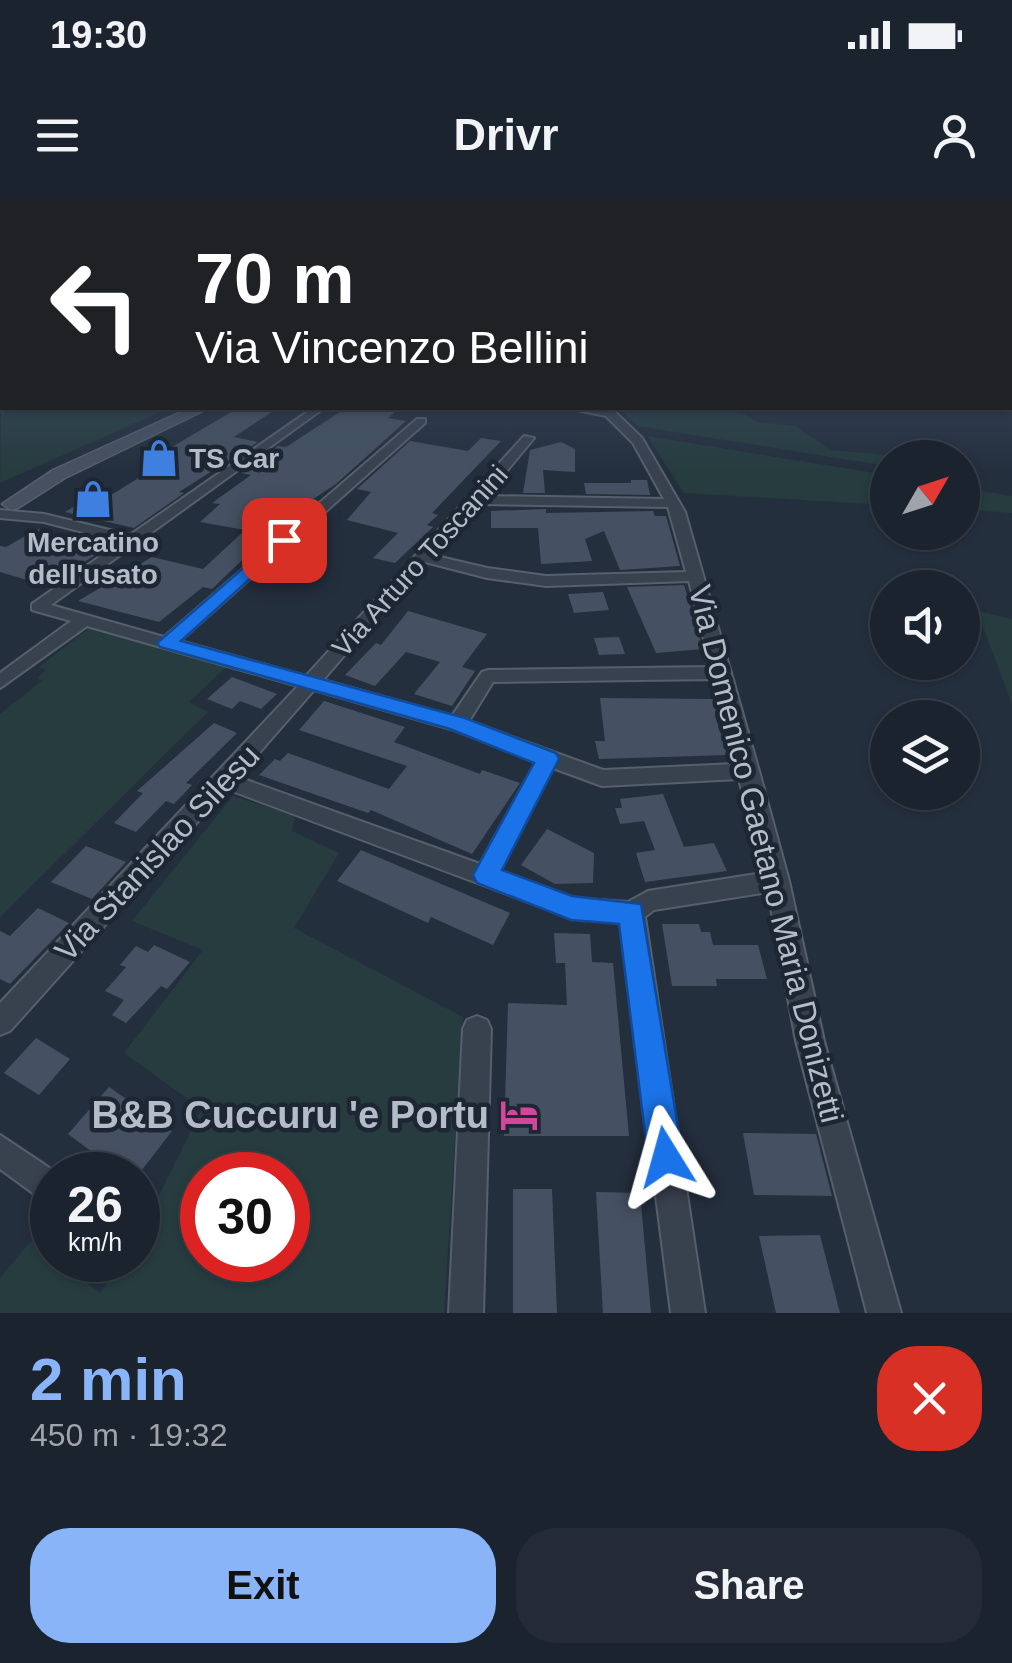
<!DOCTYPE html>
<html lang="en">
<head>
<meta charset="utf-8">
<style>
  :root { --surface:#1b232e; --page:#242b36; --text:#f1f3f6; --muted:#a0a4aa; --line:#39404a; --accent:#8ab4f8 }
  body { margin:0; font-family:Arial,sans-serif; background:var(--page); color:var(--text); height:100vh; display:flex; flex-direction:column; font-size:38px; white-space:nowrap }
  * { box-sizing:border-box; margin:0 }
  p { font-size:32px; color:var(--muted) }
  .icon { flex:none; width:55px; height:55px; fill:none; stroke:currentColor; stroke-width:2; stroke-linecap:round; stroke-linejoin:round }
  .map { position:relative; height:1113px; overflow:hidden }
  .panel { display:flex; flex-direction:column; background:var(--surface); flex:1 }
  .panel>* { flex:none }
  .guide { position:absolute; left:0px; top:0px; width:1012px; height:210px; box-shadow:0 2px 8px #0004,0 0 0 2px var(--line); background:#202124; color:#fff; overflow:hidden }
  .needle { width:65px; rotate:51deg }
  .fabs { position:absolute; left:870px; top:240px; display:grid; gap:20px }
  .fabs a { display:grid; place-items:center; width:110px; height:110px; border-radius:50%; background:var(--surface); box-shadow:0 2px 8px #0004,0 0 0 2px var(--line); font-size:50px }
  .speed { position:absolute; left:30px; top:952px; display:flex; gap:20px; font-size:50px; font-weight:700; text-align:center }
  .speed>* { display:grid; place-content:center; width:130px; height:130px; border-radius:50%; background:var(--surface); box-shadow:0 2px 8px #0004,0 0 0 2px var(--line); line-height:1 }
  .speed small { font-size:25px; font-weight:400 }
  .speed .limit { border:15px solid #d22; background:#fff; color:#111 }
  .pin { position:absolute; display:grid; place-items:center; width:85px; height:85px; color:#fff; margin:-42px; border-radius:20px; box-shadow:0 5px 15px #0006 }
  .me { position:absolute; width:110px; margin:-55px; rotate:352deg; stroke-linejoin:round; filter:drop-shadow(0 0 8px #0008) }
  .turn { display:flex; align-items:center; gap:35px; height:210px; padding:0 30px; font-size:45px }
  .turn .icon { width:130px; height:130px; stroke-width:2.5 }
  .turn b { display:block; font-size:70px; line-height:85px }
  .round { display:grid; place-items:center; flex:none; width:105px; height:105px; border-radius:40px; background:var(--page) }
  .summary { display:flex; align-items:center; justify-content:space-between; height:170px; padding:0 30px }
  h1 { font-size:60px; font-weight:700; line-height:75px; color:var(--accent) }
  .button { display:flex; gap:20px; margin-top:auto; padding:20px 30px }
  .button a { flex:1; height:115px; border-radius:40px; background:var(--accent); color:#111; font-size:40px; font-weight:700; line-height:115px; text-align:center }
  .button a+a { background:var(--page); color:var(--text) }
  .status { display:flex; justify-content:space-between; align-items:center; height:70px; padding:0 50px; background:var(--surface); direction:ltr }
  .status svg { height:28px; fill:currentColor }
  header { display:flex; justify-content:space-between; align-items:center; height:130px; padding:0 30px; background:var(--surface); font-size:45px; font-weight:700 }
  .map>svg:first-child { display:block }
  .green { fill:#263c3f; fill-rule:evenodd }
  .building { fill:#455162 }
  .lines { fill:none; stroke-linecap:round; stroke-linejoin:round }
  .minor-casing { stroke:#565f6c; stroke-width:4 }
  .secondary-casing { stroke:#565f6c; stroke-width:3 }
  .minor { fill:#38414e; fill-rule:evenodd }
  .secondary { fill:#465061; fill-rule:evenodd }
  .route { fill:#1a73e8; stroke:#114b97; stroke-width:2.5 }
  .labels { text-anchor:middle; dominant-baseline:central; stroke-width:9; stroke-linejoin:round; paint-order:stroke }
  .far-poi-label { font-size:28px; font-weight:bold; fill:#b4bcc9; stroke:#1d2633; text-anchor:start }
  .far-street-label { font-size:28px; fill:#b4bcc9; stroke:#1d2633 }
  .street-label { font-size:32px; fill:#b4bcc9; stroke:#1d2633 }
  .near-poi-label { font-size:38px; font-weight:bold; fill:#b4bcc9; stroke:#1d2633; text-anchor:end }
</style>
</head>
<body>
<div class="status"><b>19:30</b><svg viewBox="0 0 49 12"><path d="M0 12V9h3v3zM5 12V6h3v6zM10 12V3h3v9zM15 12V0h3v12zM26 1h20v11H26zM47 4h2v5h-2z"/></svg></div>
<header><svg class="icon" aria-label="menu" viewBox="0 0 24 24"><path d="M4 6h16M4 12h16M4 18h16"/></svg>Drivr<svg class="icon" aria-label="person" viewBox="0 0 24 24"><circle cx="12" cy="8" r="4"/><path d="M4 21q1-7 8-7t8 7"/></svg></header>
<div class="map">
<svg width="1012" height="1113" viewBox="0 0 1012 1113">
  <rect width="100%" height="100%" fill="#242f3e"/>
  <g class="green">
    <path d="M2 146V208H169L0 283Z"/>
    <path d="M619 208H711L745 214 757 222 795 226 831 250 912 257 888 258 887 266 637 226Z"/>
    <path d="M647 236 887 275V305L684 293Z"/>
    <path d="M962 288 1012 296V313L963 309Z"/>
    <path d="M977 411 1012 419V504Z"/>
    <path d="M91 427 226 467 189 502 208 512 0 717V514L42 481 37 478 46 470 39 467Z"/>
    <path d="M233 596 295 616 292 631 339 653 294 728 463 817 444 1113H0V1078L31 1041 100 1093 122 1060H138V1037L202 909 124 853 203 750 132 721ZM288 975V1060H202V975Z"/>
  </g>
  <g class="building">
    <path d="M238 208H278L234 237 258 242 179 292 184 293 134 328 65 312 98 292 111 295 161 264 148 261Z"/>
    <path d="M346 208H400L388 218 406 221 336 284 289 315 212 389 203 387 159 422 78 401 152 357 203 369 245 330 200 322 220 304 212 303 251 275 241 273 278 246 286 247Z"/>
    <path d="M481 238 501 241 432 313 438 315 427 325 433 327 395 363 373 358 398 333 347 320 371 292 357 289 410 241 468 251Z"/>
    <path d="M561 242 575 249V272L543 270 545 293H523L530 250Z"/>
    <path d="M631 280H647L650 295 586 294 584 283H631Z"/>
    <path d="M546 309V313L653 311 655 316H666L680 366 620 370 604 331 585 339 592 361 541 364 538 328H491V311Z"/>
    <path d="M38 329 106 348 47 386 0 372V346L6 347Z"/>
    <path d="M684 385 703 449 656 453 627 387Z"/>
    <path d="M603 392 609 410 574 413 568 394Z"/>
    <path d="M408 411 487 434 462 467 475 471 452 506 414 494 440 462 406 452 375 486 345 475 376 443 381 445Z"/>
    <path d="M619 437 625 454 599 455 594 438Z"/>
    <path d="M232 477 277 494 261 509 240 501 232 509 207 499Z"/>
    <path d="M600 498 715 499 720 516H715L728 555 599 559 595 541H605Z"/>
    <path d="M324 501 405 527 394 542 480 574 482 570 520 583 472 654 371 610 368 613 259 575 275 559 280 561 288 553 389 589 407 566 299 530Z"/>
    <path d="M214 523 237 533 186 583 192 585 174 604 166 601 136 632 114 623 143 593 137 591Z"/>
    <path d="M663 594 684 647 714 643 727 671 645 682 636 653 655 650 644 621 620 624 615 608H622L620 599Z"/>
    <path d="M547 629 594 653 593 683 555 684 521 665Z"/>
    <path d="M86 646 126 662 92 699 51 682Z"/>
    <path d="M361 650 510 713 493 745 431 717 428 723 337 681Z"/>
    <path d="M38 708 69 723 10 784 0 779V731L10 736Z"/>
    <path d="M662 724H699L701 732H710L713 745H758L767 779H716L717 786H672Z"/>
    <path d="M554 733 590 734 592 762 613 763 629 936H504L508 803 567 805 565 763H556Z"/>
    <path d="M154 745 190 762 167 789 161 786 126 823 112 815 124 800 105 791 126 767 120 765 136 746 148 752Z"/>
    <path d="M36 838 70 859 39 895 4 873Z"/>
    <path d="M109 887 172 931 138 975H123L68 934Z"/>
    <path d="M743 933 816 934 832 996 754 995Z"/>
    <path d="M513 989H552L557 1113H513Z"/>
    <path d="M596 992 640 993 651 1113H603Z"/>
    <path d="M820 1035 840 1113H776L759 1036Z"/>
  </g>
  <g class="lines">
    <g class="minor-casing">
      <g id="minor">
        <path d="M1010 115 1012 116V122L1010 121Z"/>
        <path d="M2 140V146L0 147V141Z"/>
        <path d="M313 208H324L51 405 164 437 417 219H425V223L180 441 306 476 524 236 534 238 486 296 664 299 633 243 606 216 567 208H610L614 211 642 238 685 312 759 571 789 681 824 841 901 1113H867L796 841 768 692 654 710 645 717 705 1113H671L621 723 571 718 227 589 10 831 0 835V803L298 486 87 426 0 488V473L71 421 32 410V404L121 342 44 322 0 318V310L44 314 130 335ZM479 304 668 307 686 372 546 376 487 368 432 355ZM425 362 487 378 546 386 689 381 711 467 488 470 482 472 452 516 323 480ZM714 479 736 564 603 570 469 521 493 482ZM314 490 451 529 537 561 480 664 238 577ZM553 568 602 586 739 579 763 673 648 691 628 702 571 698 499 672Z"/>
        <path d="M477 816 487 820 491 829 483 1113H449L463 829 467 820Z"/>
        <path d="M0 935 60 975H52V1003L41 999 0 969Z"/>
      </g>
    </g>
    <g class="secondary-casing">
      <path id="secondary" d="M190 208H209L65 278 18 308 11 310 2 304 53 270Z"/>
    </g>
    <use href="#minor" class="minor"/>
    <use href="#secondary" class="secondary"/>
  </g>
  <linearGradient id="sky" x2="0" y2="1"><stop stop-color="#141a22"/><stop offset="0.43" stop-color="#3f4d63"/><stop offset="1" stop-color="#3f4d63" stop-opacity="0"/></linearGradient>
  <rect width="1012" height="270" fill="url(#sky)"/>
  <path class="route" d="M279 337 293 340 181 441 465 518 556 553 559 559 502 670 572 696 641 704 683 957 678 969 666 974 654 969 648 957 619 724 571 720 477 683 473 675 534 563 450 529 160 447 157 443Z"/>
  <defs>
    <g id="shop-bare" transform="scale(3)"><path d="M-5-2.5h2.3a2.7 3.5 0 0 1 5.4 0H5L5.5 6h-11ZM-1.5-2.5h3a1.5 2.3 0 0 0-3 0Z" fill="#3f7fe0" stroke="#1d2633" stroke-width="2.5" paint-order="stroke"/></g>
    <g id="hotel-bare" transform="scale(3)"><path d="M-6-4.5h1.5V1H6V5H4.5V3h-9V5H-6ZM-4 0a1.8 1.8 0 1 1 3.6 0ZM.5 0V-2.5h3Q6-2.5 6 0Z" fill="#d1479c" stroke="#1d2633" stroke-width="2.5" paint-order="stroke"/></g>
  </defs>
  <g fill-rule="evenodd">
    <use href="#shop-bare" x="159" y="258"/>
    <use href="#shop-bare" x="93" y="299"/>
    <use href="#hotel-bare" x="519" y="915"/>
  </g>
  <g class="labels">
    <g class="far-poi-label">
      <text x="189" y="258">TS Car</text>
      <text x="93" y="342" text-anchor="middle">Mercatino<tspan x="93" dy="32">dell'usato</tspan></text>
    </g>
    <g class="far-street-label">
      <text transform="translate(420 361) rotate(-48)">Via Arturo Toscanini</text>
    </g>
    <g class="street-label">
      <text transform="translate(157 653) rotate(-47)">Via Stanislao Silesu</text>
      <text transform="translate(766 654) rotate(76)">Via Domenico Gaetano Maria Donizetti</text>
    </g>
    <g class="near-poi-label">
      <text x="489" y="915">B&amp;B Cuccuru 'e Portu</text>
    </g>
  </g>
</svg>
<div class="fabs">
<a><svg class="needle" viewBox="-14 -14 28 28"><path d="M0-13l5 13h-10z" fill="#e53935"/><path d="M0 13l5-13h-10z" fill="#a0a4aa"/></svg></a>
<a><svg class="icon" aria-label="sound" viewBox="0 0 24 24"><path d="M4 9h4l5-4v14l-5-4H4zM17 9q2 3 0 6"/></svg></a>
<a><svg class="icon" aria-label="layers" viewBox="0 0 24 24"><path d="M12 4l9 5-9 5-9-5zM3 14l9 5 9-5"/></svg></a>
</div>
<div class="speed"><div>26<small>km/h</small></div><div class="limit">30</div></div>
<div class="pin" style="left:284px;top:340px;background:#d93025"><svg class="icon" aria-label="arrive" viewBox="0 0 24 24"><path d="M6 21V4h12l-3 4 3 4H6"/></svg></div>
<svg class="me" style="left:666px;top:957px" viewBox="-20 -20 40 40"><path d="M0-17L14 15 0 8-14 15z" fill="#1a73e8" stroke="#fff" stroke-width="4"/></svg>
<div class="guide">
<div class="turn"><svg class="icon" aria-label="left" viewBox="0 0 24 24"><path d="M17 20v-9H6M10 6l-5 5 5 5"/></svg><div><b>70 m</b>Via Vincenzo Bellini</div></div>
</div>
</div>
<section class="panel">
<div class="summary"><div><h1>2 min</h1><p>450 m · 19:32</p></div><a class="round" style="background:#d93025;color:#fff"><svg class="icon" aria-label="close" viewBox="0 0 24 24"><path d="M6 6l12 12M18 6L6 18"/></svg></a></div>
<div class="button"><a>Exit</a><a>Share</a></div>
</section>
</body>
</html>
